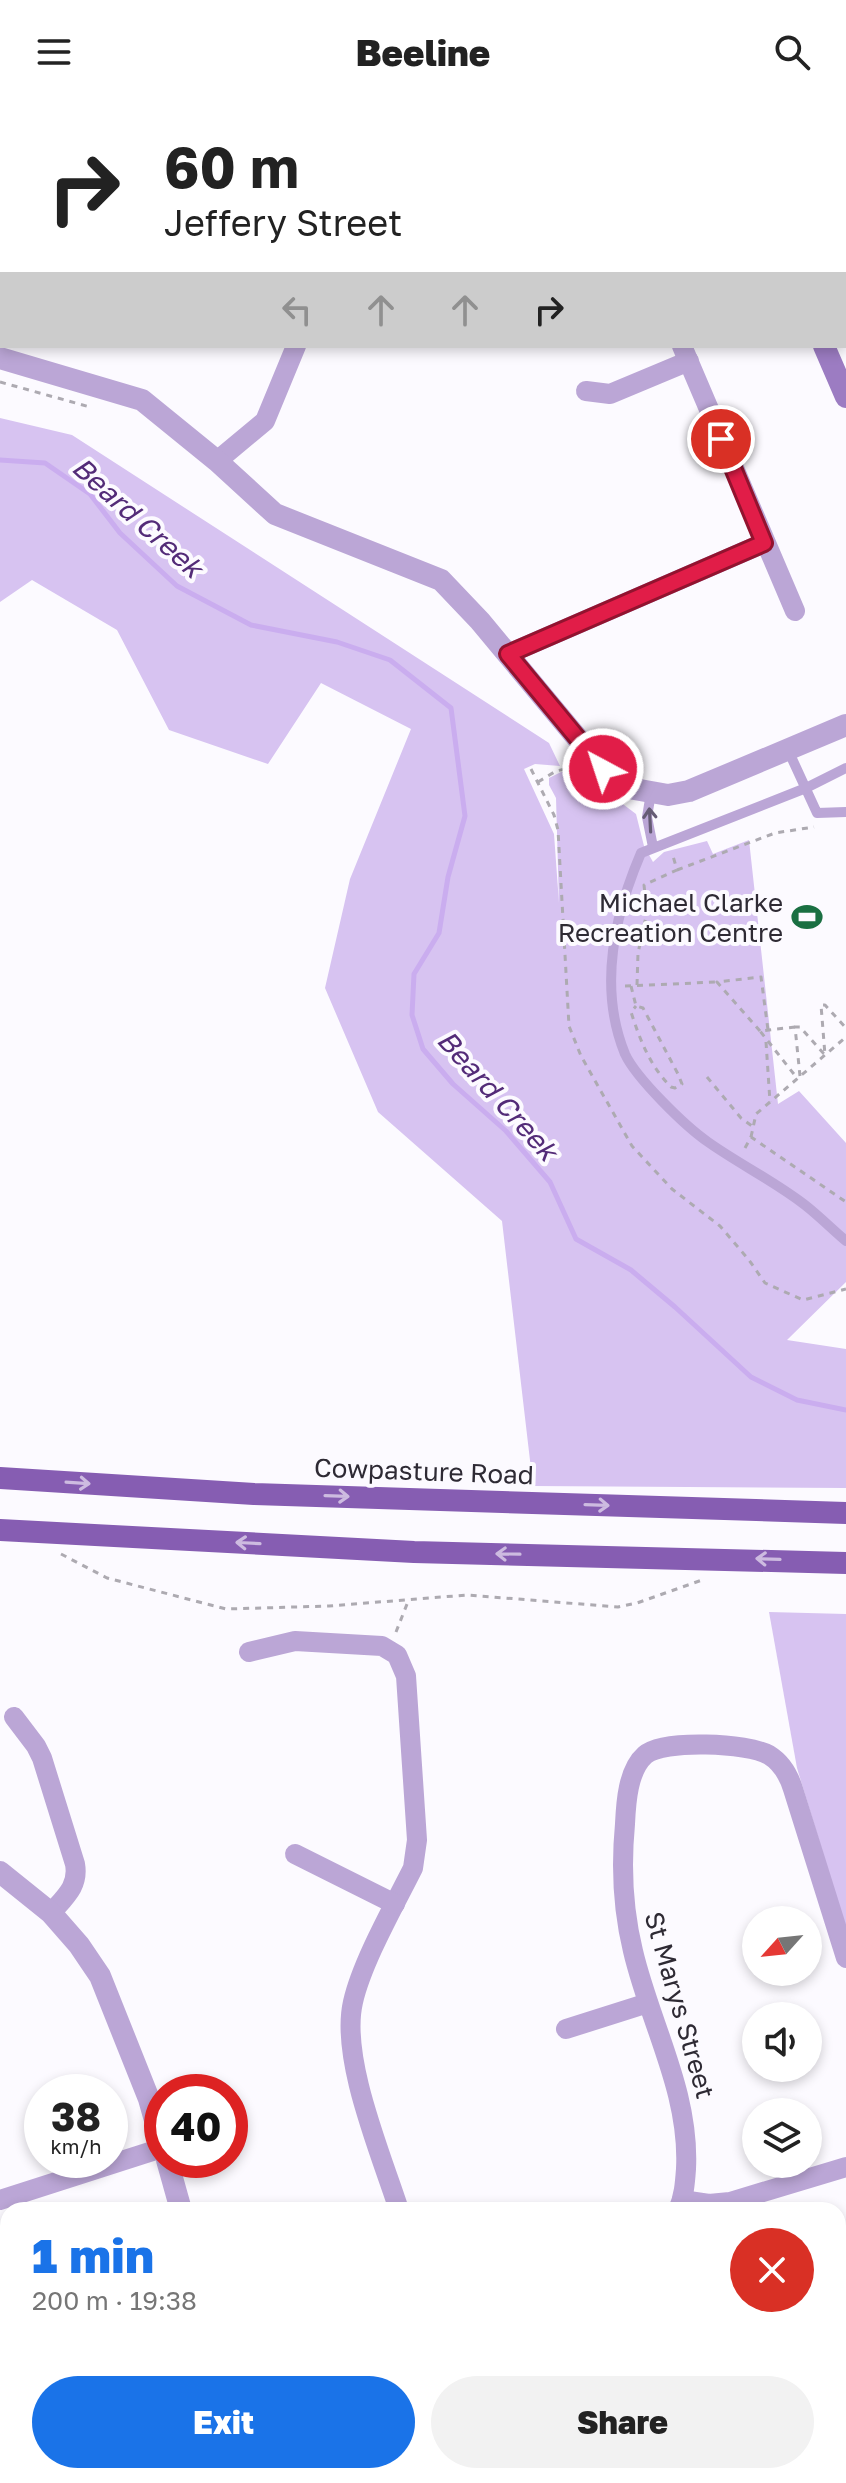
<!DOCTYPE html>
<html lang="en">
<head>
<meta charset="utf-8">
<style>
  :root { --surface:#fff; --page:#f2f2f2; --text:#222; --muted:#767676; --accent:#1a73e8 }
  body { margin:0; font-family:"Golos Text",sans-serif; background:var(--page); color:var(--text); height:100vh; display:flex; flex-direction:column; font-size:30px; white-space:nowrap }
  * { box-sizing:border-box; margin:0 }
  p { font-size:26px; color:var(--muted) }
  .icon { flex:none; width:44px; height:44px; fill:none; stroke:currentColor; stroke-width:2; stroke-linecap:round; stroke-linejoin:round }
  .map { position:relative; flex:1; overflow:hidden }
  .panel { position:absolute; left:0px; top:2098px; width:846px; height:282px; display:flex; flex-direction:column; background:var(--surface); border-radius:24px 24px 0 0; box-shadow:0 4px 12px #0003 }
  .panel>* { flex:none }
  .hud { position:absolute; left:0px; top:0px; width:846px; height:244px; box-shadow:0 4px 12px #0003; background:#fff; color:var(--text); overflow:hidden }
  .needle { width:52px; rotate:243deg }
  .fabs { position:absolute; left:742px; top:1802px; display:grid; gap:16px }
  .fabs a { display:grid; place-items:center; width:80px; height:80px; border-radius:50%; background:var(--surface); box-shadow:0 4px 12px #0003; font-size:40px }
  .speed { position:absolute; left:24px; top:1970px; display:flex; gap:16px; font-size:40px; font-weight:700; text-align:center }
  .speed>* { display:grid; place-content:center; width:104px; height:104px; border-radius:50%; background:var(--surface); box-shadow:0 4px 12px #0003; line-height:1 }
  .speed small { font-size:20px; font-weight:400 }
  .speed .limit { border:12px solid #d22; background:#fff; color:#111 }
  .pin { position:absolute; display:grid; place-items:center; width:68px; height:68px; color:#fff; margin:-34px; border:4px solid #fff; border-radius:50%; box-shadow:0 2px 8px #0007 }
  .me { position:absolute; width:88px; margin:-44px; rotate:320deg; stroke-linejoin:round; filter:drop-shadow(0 0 6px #0008) }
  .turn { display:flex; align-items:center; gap:28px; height:168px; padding:0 32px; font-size:36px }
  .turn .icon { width:104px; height:104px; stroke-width:2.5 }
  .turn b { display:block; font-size:56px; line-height:68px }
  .lanes { display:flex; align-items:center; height:76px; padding:0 32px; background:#0003; justify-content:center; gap:40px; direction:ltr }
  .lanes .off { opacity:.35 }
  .round { display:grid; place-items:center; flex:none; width:84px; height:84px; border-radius:42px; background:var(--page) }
  .overview { display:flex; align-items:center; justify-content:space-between; height:136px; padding:0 32px }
  h1 { font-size:48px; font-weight:800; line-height:60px; color:var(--accent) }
  .cta { display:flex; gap:16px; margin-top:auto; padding:16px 32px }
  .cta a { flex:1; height:92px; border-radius:48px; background:var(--accent); color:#fff; font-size:32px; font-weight:800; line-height:92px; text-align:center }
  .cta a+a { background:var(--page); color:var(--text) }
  header { display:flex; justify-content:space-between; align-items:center; height:104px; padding:0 32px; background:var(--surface); font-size:36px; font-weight:800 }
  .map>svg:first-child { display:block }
  .green { fill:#d7c3f1 }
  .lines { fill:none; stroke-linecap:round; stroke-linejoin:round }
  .stream { stroke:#caadef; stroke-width:5 }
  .path { stroke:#adaab1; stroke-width:3; stroke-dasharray:6 6; stroke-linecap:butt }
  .service { stroke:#bba6d6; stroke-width:10 }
  .minor { stroke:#bba6d6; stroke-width:20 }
  .tertiary { stroke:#bba6d6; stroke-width:22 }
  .secondary { stroke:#9c7cc2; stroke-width:22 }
  .primary { stroke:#865db2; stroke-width:22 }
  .oneway { stroke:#665c75 }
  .oneway2 { stroke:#cdbbe0 }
  .route-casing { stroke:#92132f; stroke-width:20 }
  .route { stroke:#e11d48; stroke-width:14 }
  .labels { text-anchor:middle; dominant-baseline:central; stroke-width:8; stroke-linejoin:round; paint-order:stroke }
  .poi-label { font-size:26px; fill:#2e2a34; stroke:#fcfaff; text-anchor:end }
  .street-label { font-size:26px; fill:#2e2a34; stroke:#fcfaff }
  .water-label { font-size:28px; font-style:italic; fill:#532b78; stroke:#fcfaff }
</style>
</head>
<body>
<header><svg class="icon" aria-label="menu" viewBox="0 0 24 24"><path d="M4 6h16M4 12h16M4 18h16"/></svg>Beeline<svg class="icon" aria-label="search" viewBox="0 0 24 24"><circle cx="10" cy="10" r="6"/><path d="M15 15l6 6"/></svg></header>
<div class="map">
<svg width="846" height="2379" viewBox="0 0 846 2379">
  <rect width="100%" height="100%" fill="#fcfaff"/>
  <g class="green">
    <path d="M0 314 72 331 549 639 560 662 535 660 524 665 554 730 559 799 556 694 549 681V674L561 668 579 667 636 710 644 742 653 758 664 748 707 737 713 750 749 736 778 1000 799 987 846 1039V1178L787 1236 846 1245V1384L533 1382 502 1117 378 1008 325 884 350 775 411 625 321 579 268 660 169 626 117 526 32 476 0 498Z"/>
    <path d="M769 1508 846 1510V1825L797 1664Z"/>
  </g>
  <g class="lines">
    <path class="stream" d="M0 356 45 359 90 390 120 429 177 482 251 521 337 538 390 556 451 604 465 712 448 773 439 829 414 870 412 911 423 945 453 980 506 1027 550 1078 576 1135 631 1166 675 1203 751 1273 797 1296 846 1306"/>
    <g class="path">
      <path d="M747 0 748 2"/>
      <path d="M844 231 846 235"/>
      <path d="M0 278 90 303"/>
      <path d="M531 665 554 711 558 726 569 922 581 952 632 1042 672 1085 720 1122 749 1156 765 1179 803 1196 846 1185"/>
      <path d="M538 678 556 667 575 663"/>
      <path d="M677 766 775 729 814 723"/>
      <path d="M637 881 638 849 647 808 644 781 677 766 673 752"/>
      <path d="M625 882 717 878"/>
      <path d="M631 882 636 902 643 904 678 970 682 980 675 984 671 983C650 962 640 936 631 908L636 902"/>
      <path d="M795 923 760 927 797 974"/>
      <path d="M760 927 717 878 761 873 768 926"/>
      <path d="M766 938 770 998"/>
      <path d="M800 972 795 923H800L825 951 821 901H825L846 924"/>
      <path d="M707 973 741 1014 752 1022"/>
      <path d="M751 1033 756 1010 846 933"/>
      <path d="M745 1044 751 1033 846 1098"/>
      <path d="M61 1450 107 1474 226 1505 329 1502 467 1491 618 1503 637 1499 702 1476"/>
      <path d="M396 1528 409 1495"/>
    </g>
    <g class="service">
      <path d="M788 646 817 709 846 708"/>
      <path d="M846 664 806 684 641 749C614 812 598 884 625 950 636 974 685 1022 708 1038 739 1060 774 1077 805 1101 819 1112 832 1125 846 1137"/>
      <path d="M651 689 647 713 653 743"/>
    </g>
    <g class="minor">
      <path d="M777 0 778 2"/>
      <path d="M374 2 375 0"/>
      <path d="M0 48 2 49"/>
      <path d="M844 160 846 164"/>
      <path d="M682 242 795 507"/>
      <path d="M586 287 610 290 689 257"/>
      <path d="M217 357 265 317 296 242"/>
      <path d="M508 550 764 439"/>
      <path d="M249 1548 295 1537 382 1542 397 1551 406 1572 417 1736 413 1764C394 1802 362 1858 353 1898 340 1954 381 2050 399 2106"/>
      <path d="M14 1613 36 1642 42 1654 75 1760C79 1782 65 1793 51 1809"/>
      <path d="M295 1750 395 1800"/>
      <path d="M566 1925 648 1899"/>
      <path d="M0 2096 162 2044"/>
      <path d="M682 2096 709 2100 730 2098 846 2063"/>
      <path d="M678 2106C684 2093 685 2079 686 2065 690 1988 650 1920 633 1847 623 1806 621 1762 625 1720 626 1698 628 1666 645 1651 663 1635 748 1639 769 1651 782 1659 789 1672 793 1685L846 1854"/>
      <path d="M838 2281 846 2278"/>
      <path d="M0 2322 8 2319"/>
      <path d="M483 2372 485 2379"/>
      <path d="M678 2372 680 2379"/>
    </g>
    <g class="tertiary">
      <path d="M0 254 142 296 217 357 275 410 441 476 480 517 603 665 623 683 668 691 689 687 846 621"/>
      <path d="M0 1768 51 1809 79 1841 100 1872 149 1995 162 2041"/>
      <path d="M167 2056 181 2106"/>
      <path d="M267 2372 269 2379"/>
    </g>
    <g class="secondary">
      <path d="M722 0 723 2"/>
      <path d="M824 242 846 293"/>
    </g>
    <g class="primary">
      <path d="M0 1374 254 1390 846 1409"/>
      <path d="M0 1426 414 1448 846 1459"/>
    </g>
  </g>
  <defs><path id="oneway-shaft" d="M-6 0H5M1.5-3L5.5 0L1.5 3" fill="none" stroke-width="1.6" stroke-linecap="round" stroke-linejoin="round" transform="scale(2)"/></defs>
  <use class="oneway" href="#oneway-shaft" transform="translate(650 716) rotate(-93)"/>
  <g class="oneway2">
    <use href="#oneway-shaft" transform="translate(78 1379) rotate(4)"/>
    <use href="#oneway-shaft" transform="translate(337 1392) rotate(2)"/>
    <use href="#oneway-shaft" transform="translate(597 1401) rotate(2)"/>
    <use href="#oneway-shaft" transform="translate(248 1439) rotate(-177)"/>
    <use href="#oneway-shaft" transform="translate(508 1450) rotate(-179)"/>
    <use href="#oneway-shaft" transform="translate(768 1455) rotate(-178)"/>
  </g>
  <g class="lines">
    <g class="route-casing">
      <path id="route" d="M603 665 508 550 764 439 721 335"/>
    </g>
    <use href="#route" class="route"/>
  </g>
  <defs>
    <g id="stadium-bare" transform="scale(2.4)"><path d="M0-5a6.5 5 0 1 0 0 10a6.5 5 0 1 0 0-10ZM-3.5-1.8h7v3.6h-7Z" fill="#1a6f42" stroke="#fcfaff" stroke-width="2.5" paint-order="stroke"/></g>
  </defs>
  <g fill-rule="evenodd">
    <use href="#stadium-bare" x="807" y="813"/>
  </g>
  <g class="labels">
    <g class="poi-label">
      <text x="783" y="798">Michael Clarke<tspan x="783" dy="30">Recreation Centre</tspan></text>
    </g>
    <g class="street-label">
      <text transform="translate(424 1367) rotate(2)">Cowpasture Road</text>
      <text transform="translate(680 1901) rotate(74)">St Marys Street</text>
    </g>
    <g class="water-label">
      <text transform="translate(138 413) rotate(42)">Beard Creek</text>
      <text transform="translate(498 991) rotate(48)">Beard Creek</text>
    </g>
  </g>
</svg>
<div class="fabs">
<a><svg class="needle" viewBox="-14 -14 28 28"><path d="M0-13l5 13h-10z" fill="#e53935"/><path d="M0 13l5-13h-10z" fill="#767676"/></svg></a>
<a><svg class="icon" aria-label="sound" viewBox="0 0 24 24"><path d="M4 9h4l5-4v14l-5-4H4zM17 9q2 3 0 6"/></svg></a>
<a><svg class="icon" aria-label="layers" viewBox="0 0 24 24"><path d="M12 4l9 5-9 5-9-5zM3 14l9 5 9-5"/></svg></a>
</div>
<div class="speed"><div>38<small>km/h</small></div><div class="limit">40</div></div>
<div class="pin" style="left:721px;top:335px;background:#d93025"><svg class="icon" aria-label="arrive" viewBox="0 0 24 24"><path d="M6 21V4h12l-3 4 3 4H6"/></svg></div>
<svg class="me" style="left:603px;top:665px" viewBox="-20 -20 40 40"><circle r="17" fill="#e11d48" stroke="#fff" stroke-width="3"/><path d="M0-11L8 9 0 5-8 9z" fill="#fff"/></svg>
<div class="hud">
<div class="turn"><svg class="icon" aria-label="right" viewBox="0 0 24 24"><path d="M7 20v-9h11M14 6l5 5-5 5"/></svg><div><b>60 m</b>Jeffery Street</div></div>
<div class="lanes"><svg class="icon off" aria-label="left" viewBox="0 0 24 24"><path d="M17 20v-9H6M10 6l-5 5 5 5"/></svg><svg class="icon off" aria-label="ahead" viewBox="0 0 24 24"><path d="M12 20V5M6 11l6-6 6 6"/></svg><svg class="icon off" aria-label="ahead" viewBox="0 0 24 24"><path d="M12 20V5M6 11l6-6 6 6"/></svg><svg class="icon" aria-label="right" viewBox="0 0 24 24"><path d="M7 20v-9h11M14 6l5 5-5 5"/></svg></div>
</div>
<section class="panel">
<div class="overview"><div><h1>1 min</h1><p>200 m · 19:38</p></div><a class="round" style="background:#d93025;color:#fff"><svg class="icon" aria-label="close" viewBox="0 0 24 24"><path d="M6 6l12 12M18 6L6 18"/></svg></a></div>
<div class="cta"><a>Exit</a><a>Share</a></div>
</section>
</div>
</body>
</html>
